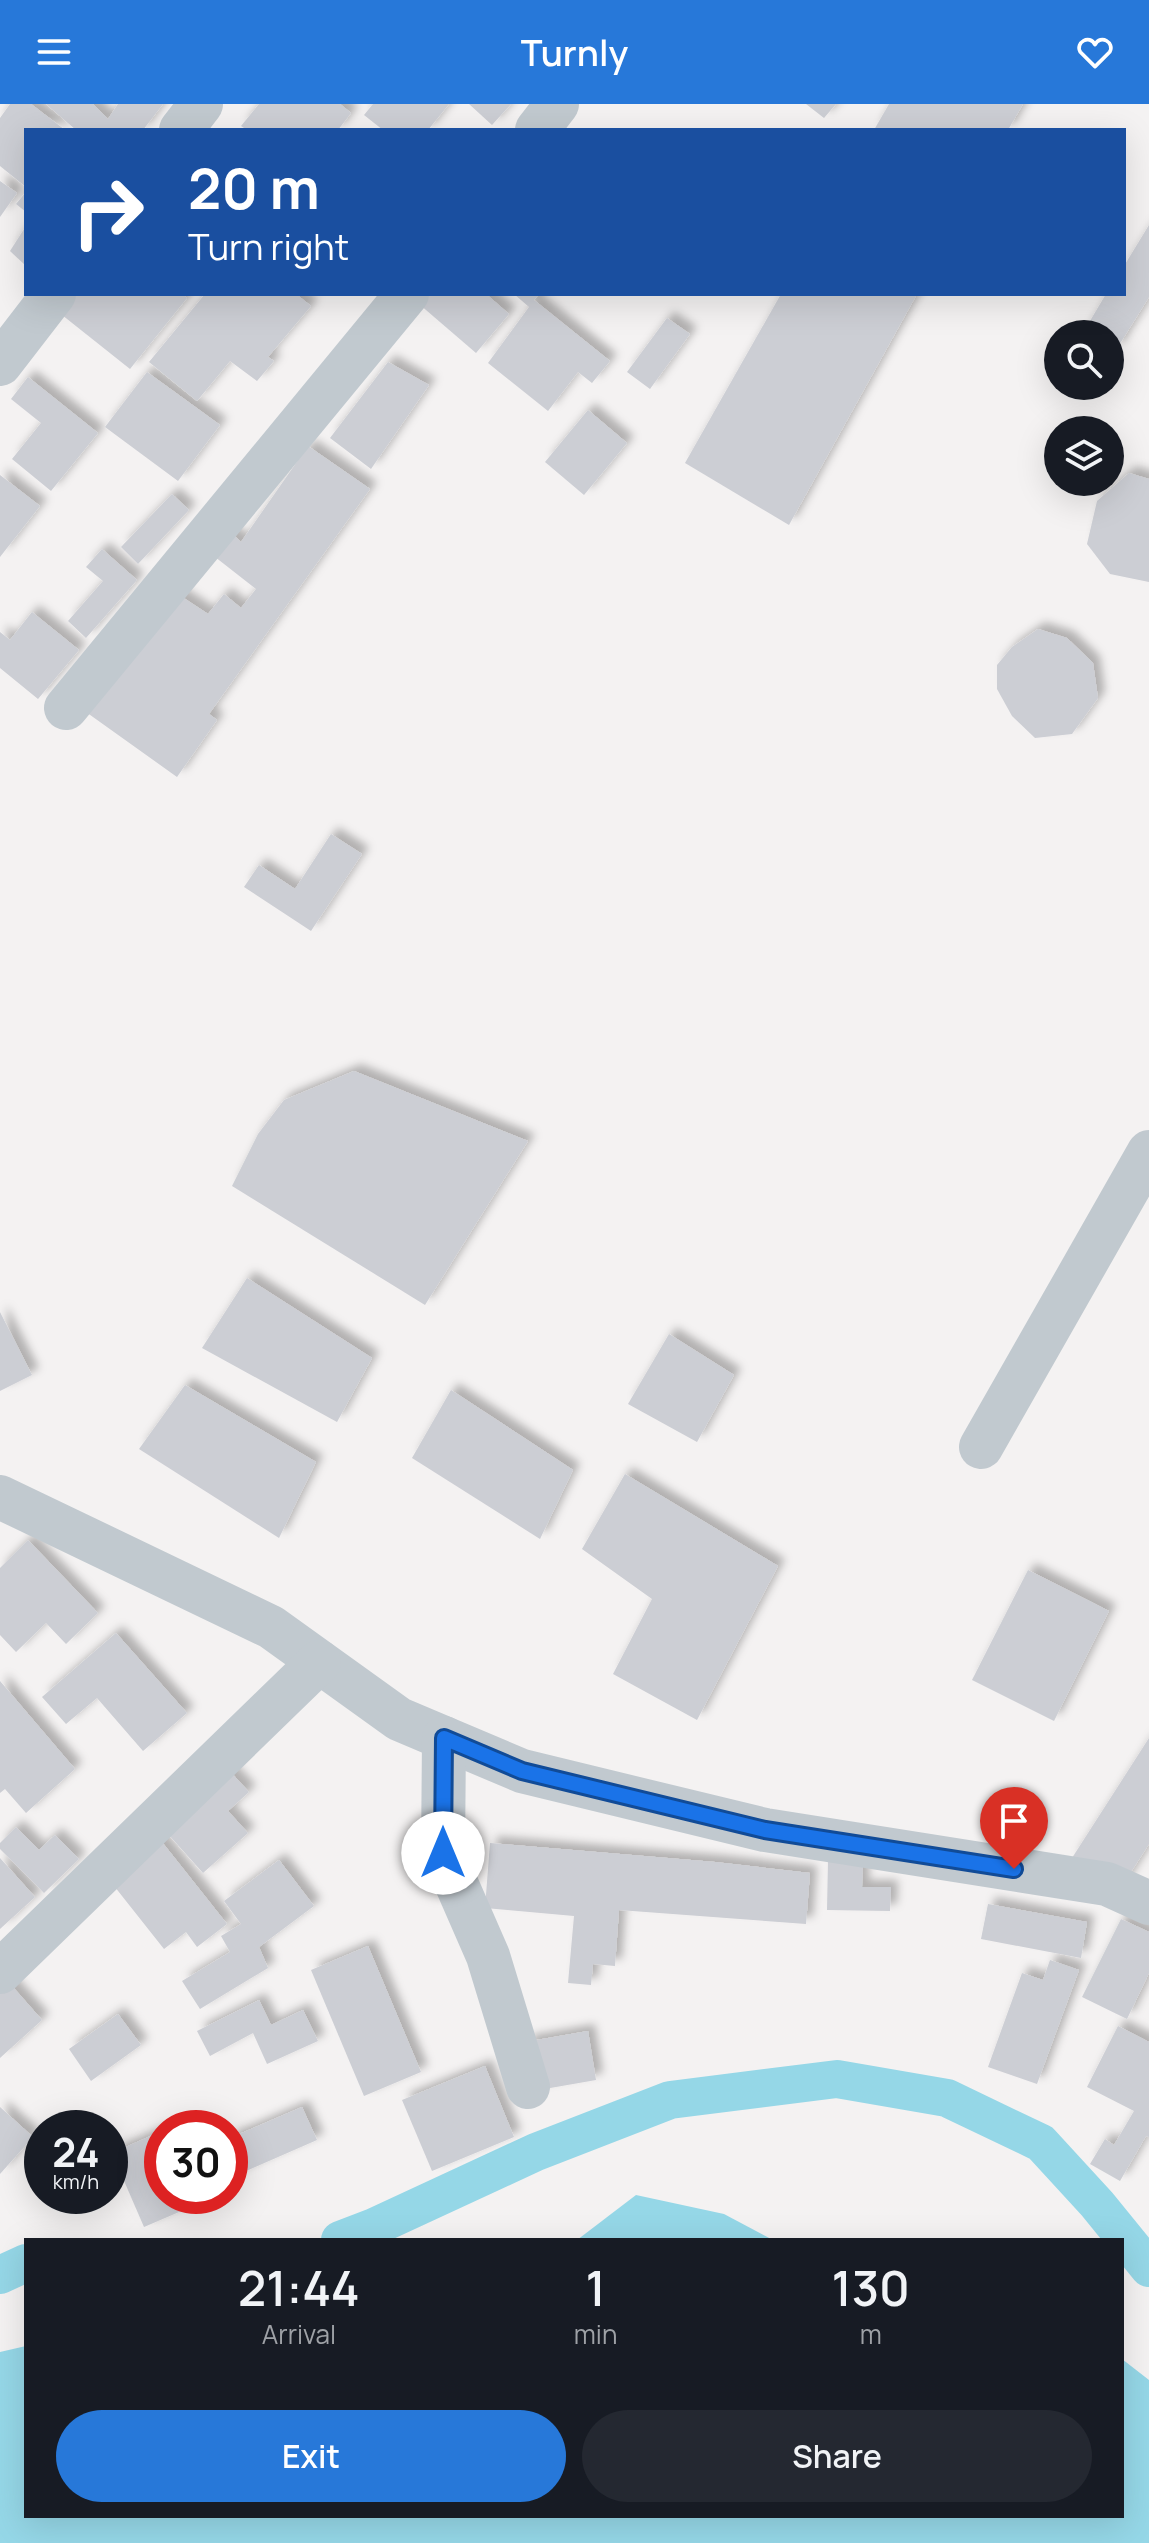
<!DOCTYPE html>
<html lang="en">
<head>
<meta charset="utf-8">
<style>
  :root { --surface:#171b24; --page:#242831; --text:#f1f3f6; --muted:#9ea1a6; --accent:#2778d9 }
  body { margin:0; font-family:Manrope,sans-serif; background:var(--page); color:var(--text); height:100vh; display:flex; flex-direction:column; font-size:30px; white-space:nowrap }
  * { box-sizing:border-box; margin:0 }
  p { font-size:26px; color:var(--muted) }
  .icon { flex:none; width:44px; height:44px; fill:none; stroke:currentColor; stroke-width:2; stroke-linecap:round; stroke-linejoin:round }
  .map { position:relative; flex:1; overflow:hidden }
  .details { position:absolute; left:24px; top:2134px; width:1100px; height:280px; display:flex; flex-direction:column; background:var(--surface); border-radius:0px; box-shadow:0 8px 32px #0002 }
  .details>* { flex:none }
  .hud { position:absolute; left:24px; top:24px; width:1102px; height:168px; border-radius:0px; box-shadow:0 8px 32px #0002; background:#1a4fa0; color:#fff; overflow:hidden }
  .buttons { position:absolute; left:1044px; top:216px; display:grid; gap:16px }
  .buttons a { display:grid; place-items:center; width:80px; height:80px; border-radius:50%; background:var(--surface); box-shadow:0 8px 32px #0002; font-size:40px }
  .speed { position:absolute; left:24px; top:2006px; display:flex; gap:16px; font-size:40px; font-weight:700; text-align:center }
  .speed>* { display:grid; place-content:center; width:104px; height:104px; border-radius:50%; background:var(--surface); box-shadow:0 8px 32px #0002; line-height:1 }
  .speed small { font-size:20px; font-weight:400 }
  .speed .limit { border:12px solid #d22; background:#fff; color:#111 }
  .pin { position:absolute; display:grid; place-items:center; width:68px; height:68px; color:#fff; margin:-82px -34px; border-radius:50% 50% 50% 0; rotate:-45deg; box-shadow:0 0 8px #0007 }
  .pin .icon { rotate:45deg }
  .me { position:absolute; width:88px; margin:-44px; rotate:0deg; stroke-linejoin:round; filter:drop-shadow(0 0 6px #0008) }
  .turn { display:flex; align-items:center; gap:28px; height:168px; padding:0 32px; font-size:36px }
  .turn .icon { width:104px; height:104px; stroke-width:2.5 }
  .turn b { display:block; font-size:56px; line-height:68px }
  .eta { display:flex; justify-content:space-evenly; align-items:center; height:136px; text-align:center }
  .eta b { font-size:48px; font-weight:600; line-height:56px }
  .action { display:flex; gap:16px; margin-top:auto; padding:16px 32px }
  .action a { flex:1; height:92px; border-radius:48px; background:var(--accent); color:#fff; font-size:32px; font-weight:600; line-height:92px; text-align:center }
  .action a+a { background:var(--page); color:var(--text) }
  header { display:flex; justify-content:space-between; align-items:center; height:104px; padding:0 32px; background:var(--accent); color:#fff; font-size:36px; font-weight:600 }
  .map>svg:first-child { display:block }
  .water { fill:#95d7e7 }
  .lines { fill:none; stroke-linecap:round; stroke-linejoin:round }
  .canal { stroke:#95d7e7; stroke-width:38 }
  .building { fill:#ccced4; filter:url(#shadow) }
  .street { stroke:#c1c9cf; stroke-width:44 }
  .route-casing { stroke:#114b97; stroke-width:20 }
  .route { stroke:#1a73e8; stroke-width:14 }
</style>
</head>
<body>
<header><svg class="icon" aria-label="menu" viewBox="0 0 24 24"><path d="M4 6h16M4 12h16M4 18h16"/></svg>Turnly<svg class="icon" aria-label="heart" viewBox="0 0 24 24"><path d="M12 20l-8-8c-3-5 5-10 8-4 3-6 11-1 8 4z"/></svg></header>
<div class="map">
<svg width="1149" height="2439" viewBox="0 0 1149 2439">
  <defs>
    <filter id="shadow"><feDropShadow dx="7" dy="-7" stdDeviation="4" flood-color="#0004"/></filter>
  </defs>
  <rect width="100%" height="100%" fill="#f4f2f2"/>
  <g class="water">
    <path d="M636 2091 724 2110 773 2136H577Z"/>
    <path d="M26 2242V2412H1122V2255L1149 2276V2439H0V2248Z"/>
  </g>
  <g class="lines">
    <g class="canal">
      <path d="M340 2136 374 2123 536 2048 670 1996 837 1975 947 1994 1041 2039 1097 2100 1149 2164"/>
      <path d="M0 2171 26 2159"/>
    </g>
  </g>
  <g class="building">
    <path d="M10 0H31L65 26H26V83L0 62V14Z"/>
    <path d="M46 0H93L108 15 118 0H163L143 26H76Z"/>
    <path d="M259 0H340L351 9 338 26H247L241 22Z"/>
    <path d="M373 0H449L428 26H383L364 11Z"/>
    <path d="M469 0H511L492 21Z"/>
    <path d="M806 0H836L824 14Z"/>
    <path d="M889 0H1023L1008 26H874Z"/>
    <path d="M0 77 17 89 0 113Z"/>
    <path d="M26 88V108L16 100Z"/>
    <path d="M1149 121V193L1116 246 1110 243V230H1089L1084 227 1106 190H1124V162Z"/>
    <path d="M26 122V162L10 147Z"/>
    <path d="M63 190H183L187 194 130 265 52 203Z"/>
    <path d="M205 190H296L311 202 268 253 274 257 257 277 230 257 197 297 149 258Z"/>
    <path d="M428 190H486L509 210 476 249 419 200Z"/>
    <path d="M514 190H539L534 196 610 257 592 279 578 268 548 307 488 259 529 203Z"/>
    <path d="M781 190H917L789 421 685 359Z"/>
    <path d="M667 214 690 230 650 285 627 268Z"/>
    <path d="M388 258 429 281 371 365 330 334Z"/>
    <path d="M147 268 220 321 178 377 105 323Z"/>
    <path d="M28 273 98 329 51 387 12 355 41 319 11 295Z"/>
    <path d="M588 306 627 339 584 391 545 358Z"/>
    <path d="M308 342 370 385 209 610 217 616 177 673 86 608 173 487 208 510 224 490 241 504 256 485 210 449 229 426 241 438Z"/>
    <path d="M1129 369 1149 375V478L1110 470 1087 440 1097 397Z"/>
    <path d="M0 371 40 402 0 453Z"/>
    <path d="M172 390 189 406 138 460 121 443Z"/>
    <path d="M102 445 137 476 86 534 68 517 103 477 86 463Z"/>
    <path d="M32 508 79 546 38 595 0 564V528L10 536Z"/>
    <path d="M1038 525 1067 534 1093 559 1098 594 1072 630 1035 634 1012 612 997 585V561L1012 543Z"/>
    <path d="M331 730 362 750 311 827 244 783 259 761 295 785Z"/>
    <path d="M354 967 528 1037 425 1201 232 1082 258 1030 284 996Z"/>
    <path d="M247 1174 372 1254 337 1318 202 1244Z"/>
    <path d="M0 1208 32 1271 0 1287Z"/>
    <path d="M669 1230 734 1271 697 1338 628 1300Z"/>
    <path d="M185 1281 316 1358 279 1434 139 1345Z"/>
    <path d="M451 1286 573 1366 540 1435 412 1354Z"/>
    <path d="M625 1370 778 1462 697 1616 613 1570 652 1495 582 1445Z"/>
    <path d="M28 1436 98 1509 66 1540 46 1519 16 1548 0 1531V1464Z"/>
    <path d="M1028 1466 1109 1507 1054 1617 972 1576Z"/>
    <path d="M116 1529 187 1609 143 1647 97 1594 66 1620 42 1593Z"/>
    <path d="M0 1577 75 1665 26 1709 5 1685 0 1689Z"/>
    <path d="M1149 1634V1740L1120 1785 1072 1754Z"/>
    <path d="M226 1663 249 1688 228 1707 248 1729 203 1769 160 1721Z"/>
    <path d="M16 1723 39 1746 55 1731 79 1755 44 1789 0 1745V1739Z"/>
    <path d="M158 1733 227 1820 197 1843 186 1828 164 1845 107 1773Z"/>
    <path d="M490 1739 715 1758 810 1769 806 1820 619 1806 615 1862 593 1860 591 1881 568 1879 574 1812 485 1804Z"/>
    <path d="M0 1754 35 1793 0 1825Z"/>
    <path d="M279 1756 314 1802 259 1843 268 1864 200 1905 182 1877 230 1848 221 1832 241 1820 224 1797Z"/>
    <path d="M828 1756 863 1757 862 1783H891L890 1807 827 1806Z"/>
    <path d="M988 1800 1087 1818 1081 1854 981 1835Z"/>
    <path d="M1121 1815 1149 1828V1869L1127 1915 1082 1893Z"/>
    <path d="M368 1842 421 1968 364 1992 311 1866Z"/>
    <path d="M1050 1856 1079 1866 1037 1980 988 1963 1022 1869 1043 1876Z"/>
    <path d="M5 1874 42 1916 0 1954V1879Z"/>
    <path d="M259 1896 271 1921 303 1906 318 1937 267 1960 253 1929 210 1952 197 1927Z"/>
    <path d="M118 1910 141 1941 91 1977 69 1945Z"/>
    <path d="M1118 1922 1149 1938V2033L1146 2032 1120 2077 1090 2060 1105 2035 1114 2041 1134 2007 1087 1983Z"/>
    <path d="M588 1927 596 1976 533 1987 525 1938Z"/>
    <path d="M485 1962 514 2033 432 2067 402 1996Z"/>
    <path d="M0 2003 33 2033 0 2070Z"/>
    <path d="M302 2003 317 2036 230 2074V2034Z"/>
    <path d="M162 2027V2092H206L207 2096 144 2123 112 2049Z"/>
  </g>
  <g class="lines">
    <g class="street">
      <path d="M181 26 201 0"/>
      <path d="M537 26 557 0"/>
      <path d="M0 260 54 190"/>
      <path d="M66 604 407 190"/>
      <path d="M981 1343 1149 1048"/>
      <path d="M0 1393 271 1523 399 1615 522 1667 765 1726 1107 1780 1149 1799"/>
      <path d="M444 1634 443 1749 488 1852 528 1983"/>
      <path d="M0 1868 319 1558"/>
    </g>
  </g>
  <g class="lines">
    <g class="route-casing">
      <path id="route" d="M443 1749 444 1634 522 1667 765 1726 1014 1765"/>
    </g>
    <use href="#route" class="route"/>
  </g>
</svg>
<div class="buttons">
<a><svg class="icon" aria-label="search" viewBox="0 0 24 24"><circle cx="10" cy="10" r="6"/><path d="M15 15l6 6"/></svg></a>
<a><svg class="icon" aria-label="layers" viewBox="0 0 24 24"><path d="M12 4l9 5-9 5-9-5zM3 14l9 5 9-5"/></svg></a>
</div>
<div class="speed"><div>24<small>km/h</small></div><div class="limit">30</div></div>
<div class="pin" style="left:1014px;top:1765px;background:#d93025"><svg class="icon" aria-label="arrive" viewBox="0 0 24 24"><path d="M6 21V4h12l-3 4 3 4H6"/></svg></div>
<svg class="me" style="left:443px;top:1749px" viewBox="-20 -20 40 40"><circle r="19" fill="#fff"/><path d="M0-13L10 11 0 6-10 11z" fill="#1a73e8"/></svg>
<div class="hud">
<div class="turn"><svg class="icon" aria-label="right" viewBox="0 0 24 24"><path d="M7 20v-9h11M14 6l5 5-5 5"/></svg><div><b>20 m</b>Turn right</div></div>
</div>
<section class="details">
<div class="eta">
<div><b>21:44</b><p>Arrival</p></div>
<div><b>1</b><p>min</p></div>
<div><b>130</b><p>m</p></div>
</div>
<div class="action"><a>Exit</a><a>Share</a></div>
</section>
</div>
</body>
</html>
